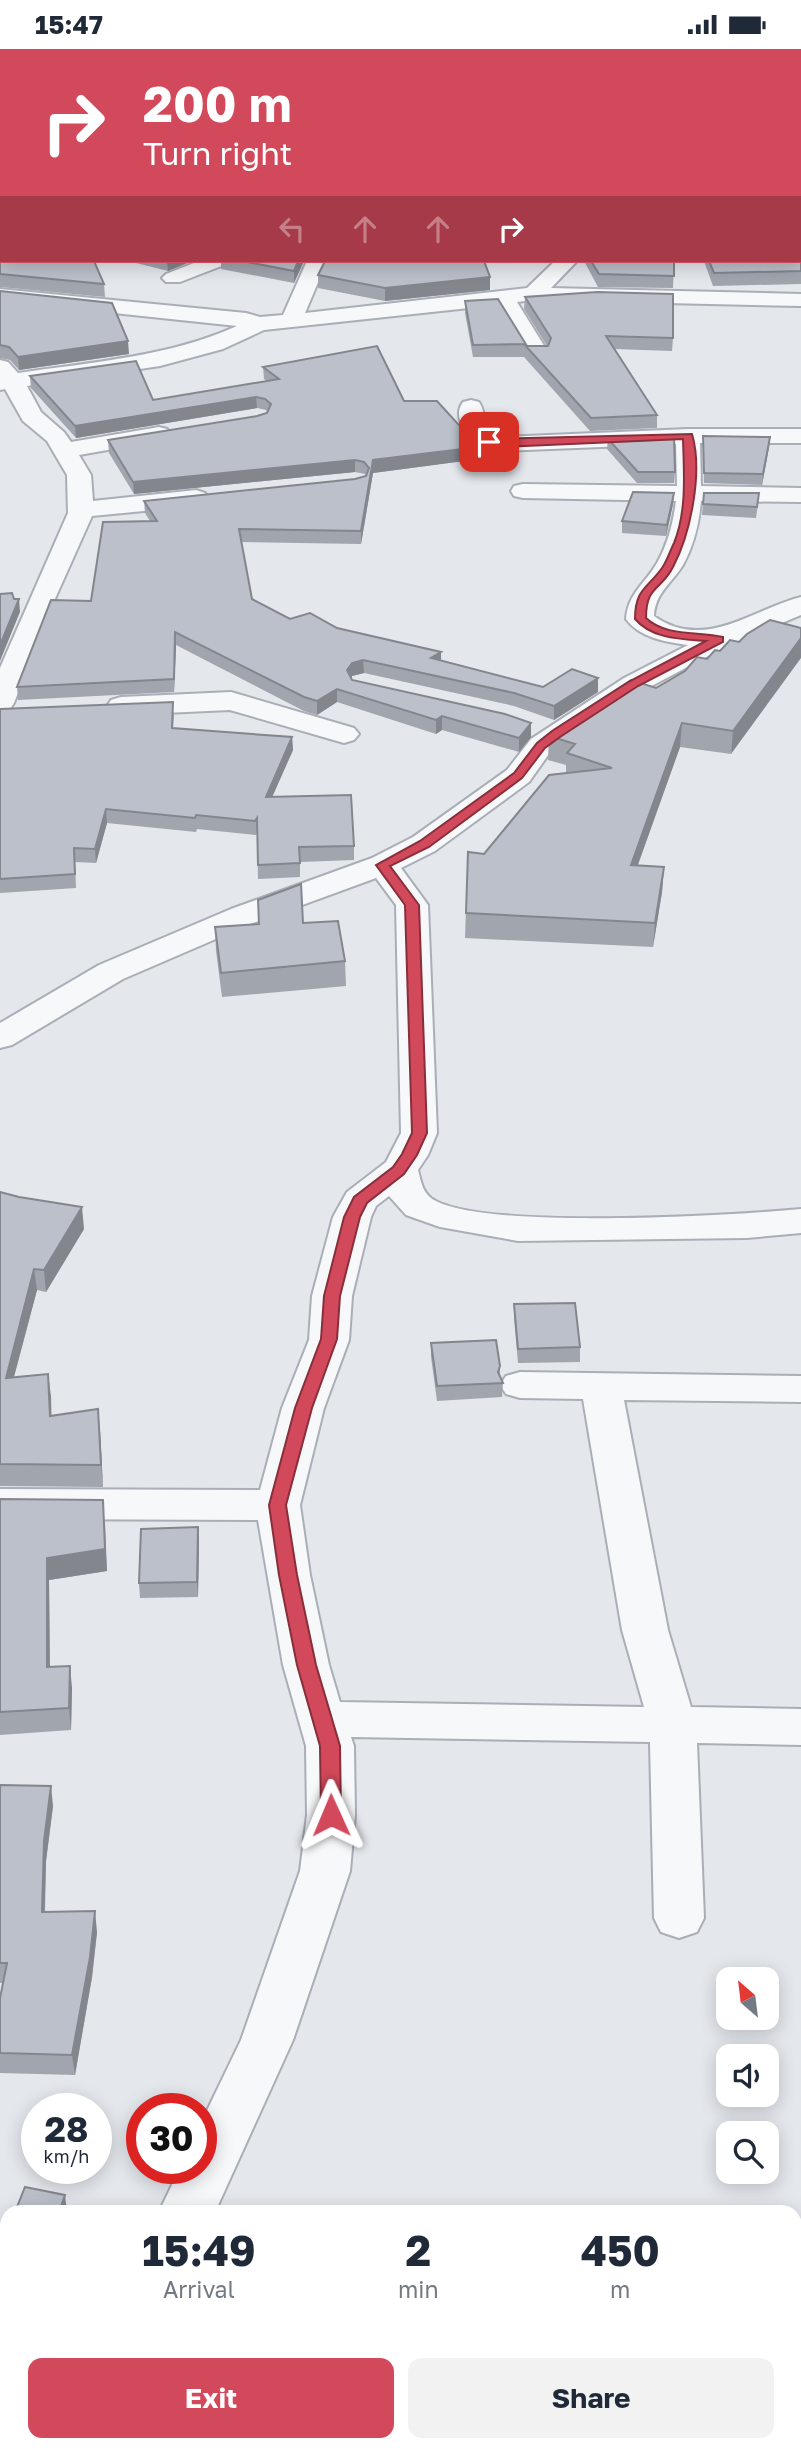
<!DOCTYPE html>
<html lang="en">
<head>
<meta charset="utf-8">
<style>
  :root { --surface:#fff; --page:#f2f2f3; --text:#1f2937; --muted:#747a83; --accent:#d1495b }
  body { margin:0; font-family:"Golos Text",sans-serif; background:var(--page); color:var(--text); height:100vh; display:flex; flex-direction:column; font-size:26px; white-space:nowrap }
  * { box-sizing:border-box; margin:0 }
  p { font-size:23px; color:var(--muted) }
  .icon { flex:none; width:38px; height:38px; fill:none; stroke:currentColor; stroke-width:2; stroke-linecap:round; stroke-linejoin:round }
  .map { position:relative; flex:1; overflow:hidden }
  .panel { position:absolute; left:0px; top:2156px; width:802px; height:247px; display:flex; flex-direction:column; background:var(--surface); border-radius:21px 21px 0 0; box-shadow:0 4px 18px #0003 }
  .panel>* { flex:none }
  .banner { position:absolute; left:0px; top:0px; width:802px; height:214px; box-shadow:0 4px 18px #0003; background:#d1495b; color:#fff; overflow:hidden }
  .needle { width:46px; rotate:332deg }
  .fabs { position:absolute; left:716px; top:1918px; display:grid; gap:14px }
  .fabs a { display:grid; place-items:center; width:63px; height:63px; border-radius:14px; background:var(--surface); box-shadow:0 4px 18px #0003; font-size:35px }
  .speed { position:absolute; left:21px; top:2044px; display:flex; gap:14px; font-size:35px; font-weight:700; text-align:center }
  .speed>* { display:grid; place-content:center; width:91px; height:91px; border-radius:50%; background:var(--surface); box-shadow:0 4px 18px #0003; line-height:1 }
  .speed small { font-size:18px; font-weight:400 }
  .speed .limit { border:10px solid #d22; background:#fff; color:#111 }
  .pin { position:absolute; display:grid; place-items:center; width:60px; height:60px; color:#fff; margin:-30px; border-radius:14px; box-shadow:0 4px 10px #0006 }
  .me { position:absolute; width:77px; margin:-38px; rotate:359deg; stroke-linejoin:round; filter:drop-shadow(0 0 5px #0008) }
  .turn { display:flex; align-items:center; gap:24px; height:147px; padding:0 28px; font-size:32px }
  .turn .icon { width:91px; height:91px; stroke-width:2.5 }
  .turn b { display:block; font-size:49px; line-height:60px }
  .lanes { display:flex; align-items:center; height:66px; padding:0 28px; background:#0003; justify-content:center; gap:35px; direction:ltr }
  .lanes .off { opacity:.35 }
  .eta { display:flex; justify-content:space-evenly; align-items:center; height:119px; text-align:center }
  .eta b { font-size:42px; font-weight:700; line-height:49px }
  .action { display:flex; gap:14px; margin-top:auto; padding:14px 28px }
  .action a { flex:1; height:80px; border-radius:14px; background:var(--accent); color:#fff; font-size:28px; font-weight:700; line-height:80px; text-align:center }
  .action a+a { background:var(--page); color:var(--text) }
  .status { display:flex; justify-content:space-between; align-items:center; height:49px; padding:0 35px; background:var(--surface); direction:ltr }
  .status svg { height:19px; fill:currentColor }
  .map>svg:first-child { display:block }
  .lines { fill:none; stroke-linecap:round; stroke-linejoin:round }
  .minor-casing { stroke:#a9aeb7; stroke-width:4 }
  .minor { fill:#f7f8fa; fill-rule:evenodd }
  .wall { fill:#a1a5ae }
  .shaded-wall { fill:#83868d }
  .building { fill:#bbc0ca; stroke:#83868d; stroke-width:2 }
  .route { fill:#d1495b; stroke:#882f3b; stroke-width:2 }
</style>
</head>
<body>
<div class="status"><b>15:47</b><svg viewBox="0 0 49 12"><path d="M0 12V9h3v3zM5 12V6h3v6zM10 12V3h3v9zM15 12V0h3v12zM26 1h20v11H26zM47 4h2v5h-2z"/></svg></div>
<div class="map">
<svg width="801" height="2402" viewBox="0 0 801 2402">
  <rect width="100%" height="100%" fill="#e4e7ec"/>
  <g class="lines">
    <g class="minor-casing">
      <g id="minor">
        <path d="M0 0 7 2H2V11Z"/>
        <rect x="0" y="45" width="2" height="10"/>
        <rect x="800" y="127" width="1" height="13"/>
        <path d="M199 212H227L224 216 180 233H166L162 229 166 225Z"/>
        <path d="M307 212H327L305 264 527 239 555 212H577L551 239 801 245V257L533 251 517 253 548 303 545 308H529L497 256 264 281 223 300 160 317 27 337 41 363 64 383 71 393 159 378 167 380 171 385 167 390 159 392 79 406 91 426 93 452 196 441 205 444 209 449 205 454 196 457 92 467 54 552 14 654 10 660 0 663V619L68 464 67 426 47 392 23 372 5 340 0 341V311L8 313 18 324C92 313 168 308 237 277L0 252V240L246 264 260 268 283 266Z"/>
        <path d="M471 351 479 353C489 368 478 381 501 388L688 380H801V394H700L701 437 801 439V453L701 452C699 475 694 496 683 516 672 534 655 544 654 567 704 603 753 560 801 548V566L729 596 644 641 551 702 529 733 435 802 401 819 428 856 437 1084 428 1106 418 1121C421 1132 422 1142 431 1149 476 1182 737 1166 801 1160V1184L747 1189 518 1192 440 1178 406 1166 389 1147 376 1157 371 1168 352 1247 349 1291 324 1359 300 1456 310 1526 329 1616 340 1653 644 1658 622 1581 583 1350 520 1349 506 1345 500 1336 506 1327 520 1323 801 1327V1353L624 1351 668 1581 691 1658 801 1660V1696L697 1694 704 1869 697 1883 679 1889 661 1883 654 1869 650 1693 351 1688 354 1697 355 1766 350 1822 293 1991 215 2163H159L180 2119H201V2074L241 1991 300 1822 307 1766 306 1697 283 1616 258 1471 0 1470V1440L260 1441 282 1359 309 1291 312 1247 333 1168 347 1143 386 1113 401 1084 396 856 376 829 253 874 123 930 12 996 0 999V974L99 916 231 860 372 809 413 788 507 721 531 690 624 629 688 596C666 593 640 589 626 570 628 544 645 535 657 514 668 495 673 474 676 452L523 449 514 447 511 442 514 437 523 435 677 437 676 395 500 402 475 395C466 383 452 368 463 353Z"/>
        <path d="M231 643 354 679 359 685 354 691 344 694 230 661 121 666 111 663 107 657 111 651 121 648Z"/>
        <path d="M11 2396H72L69 2402H8Z"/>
      </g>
    </g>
    <use href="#minor" class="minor"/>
  </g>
  <g class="wall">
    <path d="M0 175 104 235 105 248 0 238Z"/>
    <path d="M801 205V235L713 237 704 212H800Z"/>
    <path d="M128 212H192L168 222Z"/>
    <path d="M221 212H304L294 234 221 220Z"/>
    <path d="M584 212H674L673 239 598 238Z"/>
    <path d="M318 226 490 228V241L385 252 318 239Z"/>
    <path d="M0 242 129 305 19 321 10 311 0 309Z"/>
    <path d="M525 248 673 289 672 302 614 300 657 366V379L590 382 524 308H473L465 264V252L527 297H547L524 260Z"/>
    <path d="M263 318 404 352 479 410 373 424 361 495 241 493 252 550 290 570 337 579 441 611 543 638 598 643 554 671 514 657 364 624 352 627 351 629 352 631 531 674V688L519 703 442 681 436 685 337 653 317 666 304 662 176 596 174 643 18 651 17 638 91 552 150 472 145 464 144 452 355 430 366 427 365 425 355 423 134 445 109 404 108 391 257 367 267 363 266 361 257 359 76 389 31 339 30 327 153 351 267 332 264 330Z"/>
    <path d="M703 387 769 398 762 436 704 434Z"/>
    <path d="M608 390 675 423 674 434H637L607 400Z"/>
    <path d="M674 444 673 455 666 487 622 484V472Z"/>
    <path d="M704 444 758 455 756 469 702 466Z"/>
    <path d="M747 585 731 705 680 698 638 816 664 818 662 843 653 898 465 889 468 803 484 805 566 724V716L548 711 549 687 656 639 720 602 739 593Z"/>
    <path d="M0 660 174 666 173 679 292 688 293 701 272 748 354 797V811L300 813V828L258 830 257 783 256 786 197 780 196 783 107 774 96 814 75 813 76 839 0 844Z"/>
    <path d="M303 874 345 912 346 937 222 948 216 902 215 878Z"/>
    <path d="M0 1143 84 1180 46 1243 37 1241 14 1328 51 1347V1367L100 1382 103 1438 0 1437Z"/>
    <path d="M514 1255 580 1298V1313L518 1314 514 1269Z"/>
    <path d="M431 1294 500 1317V1327L503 1334 502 1348 437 1352 431 1308Z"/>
    <path d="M0 1450 105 1473 107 1522 49 1531 50 1618 72 1639 71 1681 0 1686Z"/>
    <path d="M198 1478 199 1493 198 1548 140 1549 139 1534Z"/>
    <path d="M0 1736 53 1757 46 1812 45 1863 97 1883 92 1928 75 2026 0 2024V1949L3 1934H0Z"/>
    <path d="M232 2396H376L374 2402H233Z"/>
  </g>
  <g class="shaded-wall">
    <path d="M1 159 2 172 0 173V160Z"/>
    <path d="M167 212H192L168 222Z"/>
    <path d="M298 212H304L294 234V222Z"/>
    <path d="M490 228V241L385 252V239Z"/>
    <path d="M128 292 129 305 19 321 18 308Z"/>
    <path d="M256 348 257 359 76 389 75 377Z"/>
    <path d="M770 388 769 398 762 436 763 425Z"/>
    <path d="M479 398V410L373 424 361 495V482L373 411Z"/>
    <path d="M355 411V423L134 445 133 433Z"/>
    <path d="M674 444 673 455 666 487 667 476Z"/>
    <path d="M19 550 20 563 0 612V596Z"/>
    <path d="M175 583 176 596 174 643V630Z"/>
    <path d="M801 589V609L731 705 733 682Z"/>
    <path d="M441 603V616L431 609Z"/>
    <path d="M363 611 364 624 352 627 347 635V621L352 614Z"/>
    <path d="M598 629V643L554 671V657Z"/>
    <path d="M337 640V653L317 666V652Z"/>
    <path d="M442 667V681L436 685V671Z"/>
    <path d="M531 674V688L519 703V689Z"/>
    <path d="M682 674 680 698 629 840 631 816Z"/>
    <path d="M292 688 293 701 266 762V748Z"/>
    <path d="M106 760 107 774 96 814 95 800Z"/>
    <path d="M664 818 662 843 653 898 655 874Z"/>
    <path d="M82 1158 84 1180 46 1243 44 1221Z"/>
    <path d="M34 1220 37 1241 8 1350 6 1329Z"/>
    <path d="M48 1325 51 1347 52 1389 50 1367Z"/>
    <path d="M98 1360 100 1382 103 1438 101 1416Z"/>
    <path d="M103 1451 107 1522 49 1531 50 1640 47 1618V1509Z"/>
    <path d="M198 1478 199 1493 198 1548 197 1533Z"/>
    <path d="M70 1617 72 1639 71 1681 69 1659Z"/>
    <path d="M51 1737 53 1757 46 1812 44 1883 42 1863 44 1792Z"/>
    <path d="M95 1862 97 1883 92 1928 75 2026 72 2006Z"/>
    <path d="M65 2146 67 2163H59Z"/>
    <path d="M7 2311V2337L0 2355V2329Z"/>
    <path d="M369 2396H376L374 2402H368Z"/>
  </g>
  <g class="building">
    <rect x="0" y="105" width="2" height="55"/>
    <path d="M2 174V212H94L104 235 0 225V175Z"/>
    <path d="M800 204 801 205V222L714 224 709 212H800Z"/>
    <path d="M242 212H298L294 222Z"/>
    <path d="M325 212H484L490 228 385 239 318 226Z"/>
    <path d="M591 212H674V227L599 225Z"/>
    <path d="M0 242 112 254 128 292 18 308 9 298 0 296Z"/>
    <path d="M597 243 673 245V289L606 287 657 366 591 369 524 295 473 296 465 252 498 250 527 297H548L551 289 525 248Z"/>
    <path d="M377 297 404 352H437L479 398 373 411 361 482 239 480 252 550 290 570 310 564 337 579 441 603 431 609 543 638 572 620 598 629 554 657 514 644 363 611 352 614 347 621 352 631 505 665 531 674 519 689 442 667 436 671 337 640 317 652 304 648 175 583 174 630 17 638 51 551 91 552 103 473 157 472 144 452 355 430 366 427 369 419 364 413 355 411 133 433 108 391 257 367 267 364 271 355 265 350 256 348 75 377 30 327 136 312 153 351 279 330 263 318Z"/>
    <path d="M674 387 675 423H638L608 390Z"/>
    <path d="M703 387 770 388 763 425 704 424Z"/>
    <path d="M633 443 674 444 667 476 622 472Z"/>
    <path d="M704 444H759L757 458 703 455Z"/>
    <path d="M12 544 14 550H19L0 596V545Z"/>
    <path d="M770 571 801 579V589L733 682 682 674 631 816 664 818 655 874 466 864 468 803 484 805 549 726 612 719 567 704 575 695 549 687 554 681 631 631 656 639 685 622 697 608 707 610 715 601 720 602 730 591 739 593 747 585Z"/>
    <path d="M173 653 172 679 292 688 266 748 351 746 354 797 299 798 300 814 258 816 257 769 255 772 196 766 195 769 106 760 95 800 74 799 75 825 0 830V660Z"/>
    <path d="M301 835 303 874 338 872 345 912 221 924 215 878 259 875 258 851Z"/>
    <path d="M0 1143 19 1148 82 1158 44 1221 34 1220 6 1329 48 1325 50 1367 98 1360 101 1416 0 1415Z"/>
    <path d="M575 1254 580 1298 518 1300 514 1255Z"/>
    <path d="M496 1291 500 1317 498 1323 503 1334 437 1337 431 1294Z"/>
    <path d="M0 1450 103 1451 105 1500 47 1509V1618L70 1617 69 1659 0 1663Z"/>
    <path d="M198 1478 197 1533 139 1534 141 1480Z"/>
    <path d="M0 1736 51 1737 44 1792 42 1863 95 1862 90 1908 72 2006 0 2004V1949L7 1914H0Z"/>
    <path d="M25 2138 65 2146 59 2163H15Z"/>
    <path d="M7 2183V2311L0 2329V2185H6Z"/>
    <path d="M256 2396H369L368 2402H282Z"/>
  </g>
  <path class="route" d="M692 385C703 422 691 484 673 518 661 542 646 536 646 569 666 588 698 582 723 588V593L638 637 560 688 545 699 522 729 429 798 390 817 419 856 427 1084 417 1106 404 1125 367 1154 360 1168 340 1247 337 1290 312 1359 286 1456 297 1526 316 1616 340 1697 341 1766 338 1771 331 1774 324 1771 321 1766 320 1697 297 1616 279 1526 269 1456 295 1359 321 1290 324 1247 344 1168 354 1148 393 1118 402 1105 412 1084 405 856 376 816 420 792 514 724 537 694 552 682 630 632 706 592C681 590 652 590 635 570 635 540 647 540 662 519 667 512 670 502 674 494 687 462 684 424 683 390L500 398 484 393 489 390Z"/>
</svg>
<div class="fabs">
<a><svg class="needle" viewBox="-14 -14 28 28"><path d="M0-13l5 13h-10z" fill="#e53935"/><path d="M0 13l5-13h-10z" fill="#747a83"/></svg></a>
<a><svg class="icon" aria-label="sound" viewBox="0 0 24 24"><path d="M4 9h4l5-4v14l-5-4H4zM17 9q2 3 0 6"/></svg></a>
<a><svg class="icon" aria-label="search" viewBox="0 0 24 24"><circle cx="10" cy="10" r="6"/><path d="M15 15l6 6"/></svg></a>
</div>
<div class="speed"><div>28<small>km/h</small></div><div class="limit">30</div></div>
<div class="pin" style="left:489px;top:393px;background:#d93025"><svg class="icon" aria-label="arrive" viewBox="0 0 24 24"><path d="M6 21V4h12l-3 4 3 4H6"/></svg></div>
<svg class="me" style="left:331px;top:1766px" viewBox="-20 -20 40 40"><path d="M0-17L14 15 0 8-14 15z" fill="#d1495b" stroke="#fff" stroke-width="4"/></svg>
<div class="banner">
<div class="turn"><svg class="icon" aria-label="right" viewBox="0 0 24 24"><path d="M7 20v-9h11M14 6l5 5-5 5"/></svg><div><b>200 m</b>Turn right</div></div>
<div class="lanes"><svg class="icon off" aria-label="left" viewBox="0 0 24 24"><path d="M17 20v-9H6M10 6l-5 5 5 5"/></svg><svg class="icon off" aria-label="ahead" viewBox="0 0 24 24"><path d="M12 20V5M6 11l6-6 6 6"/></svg><svg class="icon off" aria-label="ahead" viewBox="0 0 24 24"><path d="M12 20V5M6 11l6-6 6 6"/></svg><svg class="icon" aria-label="right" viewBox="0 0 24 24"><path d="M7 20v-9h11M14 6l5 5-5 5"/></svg></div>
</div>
<section class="panel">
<div class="eta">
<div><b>15:49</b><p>Arrival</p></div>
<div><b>2</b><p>min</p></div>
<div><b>450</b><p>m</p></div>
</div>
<div class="action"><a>Exit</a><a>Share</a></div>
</section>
</div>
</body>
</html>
